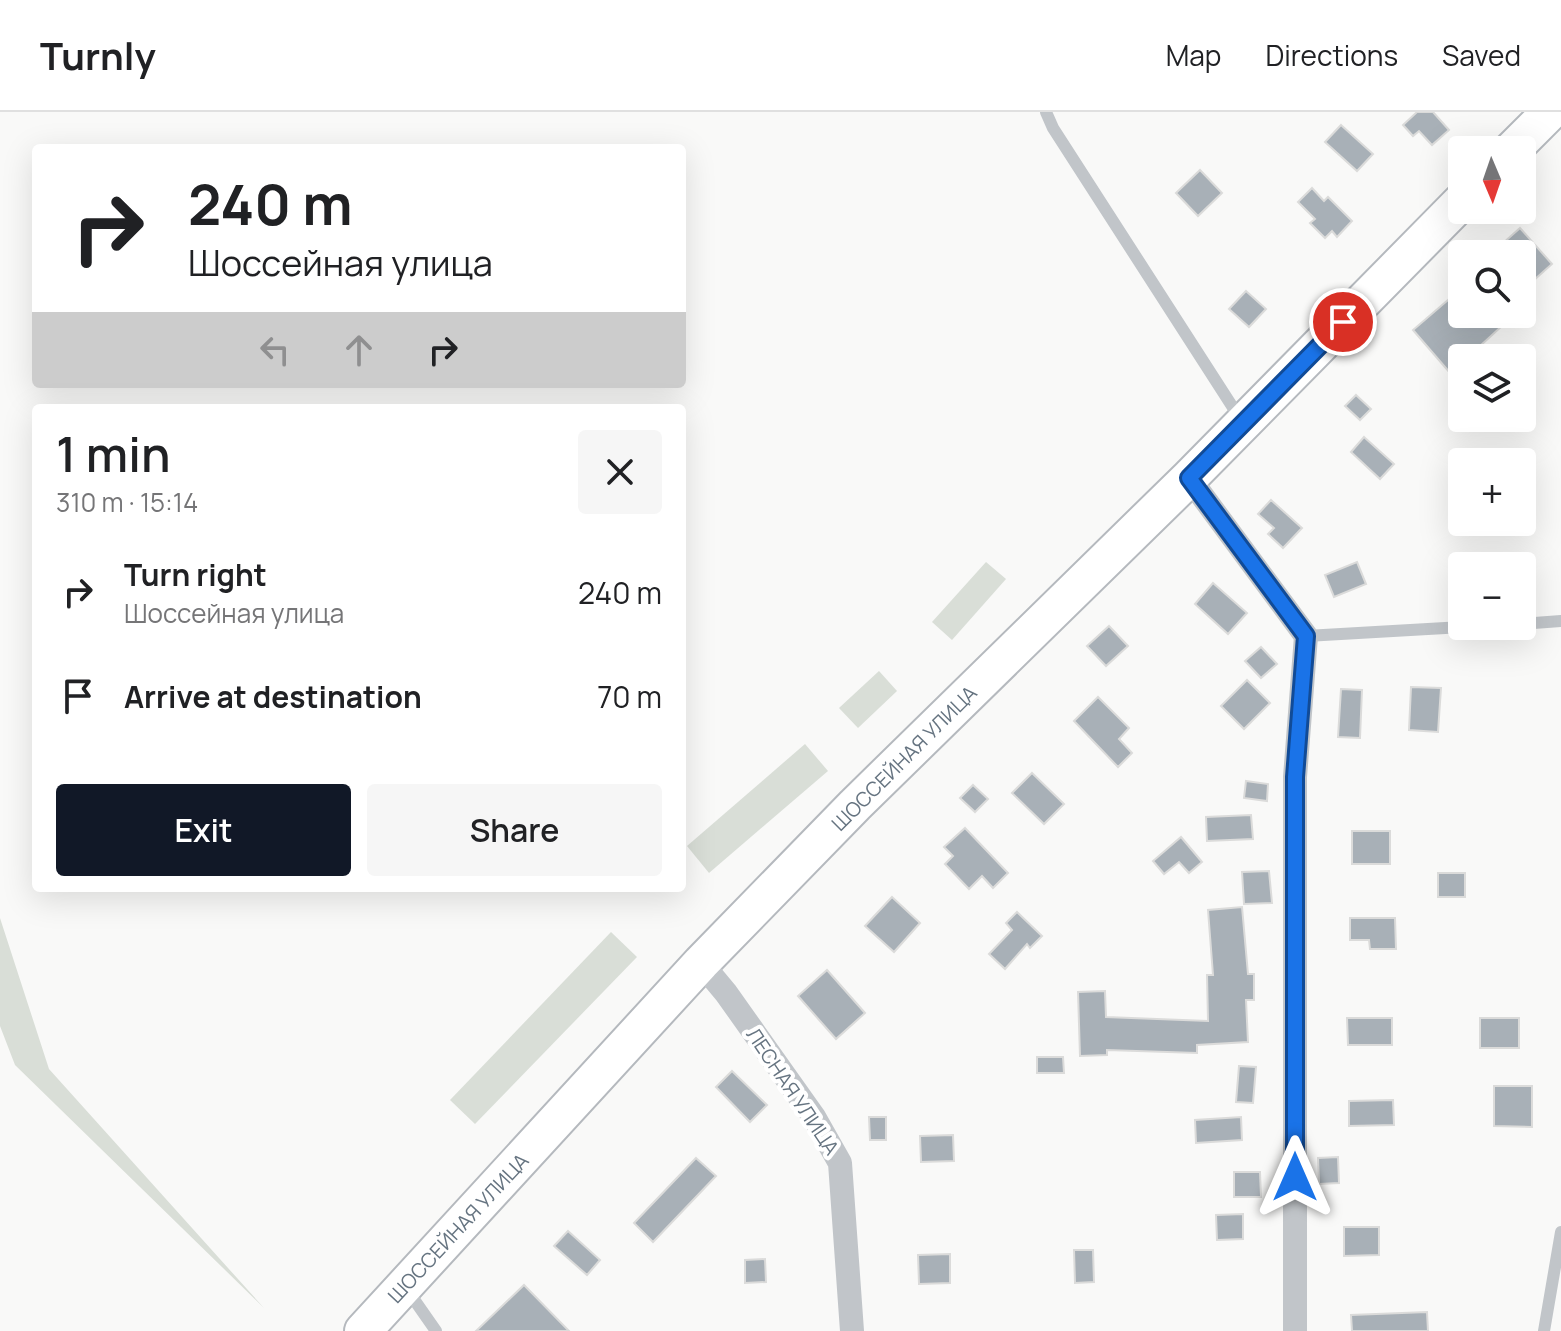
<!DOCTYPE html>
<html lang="en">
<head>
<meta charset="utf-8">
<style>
  :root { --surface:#fff; --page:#f6f6f6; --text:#202124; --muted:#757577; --line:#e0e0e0; --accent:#111827 }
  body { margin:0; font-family:Manrope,sans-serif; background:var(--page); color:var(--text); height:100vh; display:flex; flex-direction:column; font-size:30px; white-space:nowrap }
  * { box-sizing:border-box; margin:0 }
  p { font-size:26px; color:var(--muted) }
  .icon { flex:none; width:44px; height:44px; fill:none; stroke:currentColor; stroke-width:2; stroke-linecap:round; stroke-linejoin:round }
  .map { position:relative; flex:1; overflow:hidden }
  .panel { position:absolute; left:32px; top:292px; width:654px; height:488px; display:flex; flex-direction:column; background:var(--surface); border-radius:8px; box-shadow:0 8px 32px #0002 }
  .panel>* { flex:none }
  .top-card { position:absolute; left:32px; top:32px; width:654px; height:244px; border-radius:8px; box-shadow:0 8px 32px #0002; background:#fff; color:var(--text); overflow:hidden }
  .needle { width:52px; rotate:178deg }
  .buttons { position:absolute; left:1448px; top:24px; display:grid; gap:16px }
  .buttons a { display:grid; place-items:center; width:88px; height:88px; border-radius:8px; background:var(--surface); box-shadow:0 8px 32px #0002; font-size:40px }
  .pin { position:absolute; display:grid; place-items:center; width:68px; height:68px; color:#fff; margin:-34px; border:4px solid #fff; border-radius:50%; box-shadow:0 2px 8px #0007 }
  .me { position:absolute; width:88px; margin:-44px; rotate:0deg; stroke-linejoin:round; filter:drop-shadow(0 0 6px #0008) }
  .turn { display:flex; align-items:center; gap:28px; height:168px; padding:0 24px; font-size:36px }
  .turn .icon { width:104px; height:104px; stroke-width:2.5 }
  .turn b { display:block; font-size:56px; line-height:68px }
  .lanes { display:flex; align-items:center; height:76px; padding:0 24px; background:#0003; justify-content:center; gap:40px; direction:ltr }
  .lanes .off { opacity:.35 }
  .round { display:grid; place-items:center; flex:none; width:84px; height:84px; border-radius:8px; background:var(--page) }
  .overview { display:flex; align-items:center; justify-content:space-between; height:136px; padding:0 24px }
  h1 { font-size:48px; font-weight:600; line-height:60px }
  .cta { display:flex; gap:16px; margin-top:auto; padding:16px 24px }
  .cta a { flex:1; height:92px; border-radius:8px; background:var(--accent); color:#fff; font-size:32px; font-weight:600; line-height:92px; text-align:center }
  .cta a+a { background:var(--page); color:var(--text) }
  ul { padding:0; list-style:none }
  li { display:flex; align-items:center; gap:24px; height:104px; padding:0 24px }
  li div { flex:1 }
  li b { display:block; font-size:30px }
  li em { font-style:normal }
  header { display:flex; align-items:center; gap:48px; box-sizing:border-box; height:112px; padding:0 40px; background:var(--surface); border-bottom:2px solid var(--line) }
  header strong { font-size:38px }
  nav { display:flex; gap:44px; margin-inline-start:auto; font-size:28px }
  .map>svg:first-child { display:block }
  .green { fill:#d9ded7 }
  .building { fill:#a8b0b7; stroke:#dbdbda; stroke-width:2 }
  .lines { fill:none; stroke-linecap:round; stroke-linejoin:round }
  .primary-casing { stroke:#b5b9be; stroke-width:40 }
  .lane { stroke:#c1c5c9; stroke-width:12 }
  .street { stroke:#c1c5c9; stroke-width:24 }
  .primary { stroke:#fff; stroke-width:36 }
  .route-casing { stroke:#114b97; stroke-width:20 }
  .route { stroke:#1a73e8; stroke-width:14 }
  .labels { text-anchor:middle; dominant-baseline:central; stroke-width:8; stroke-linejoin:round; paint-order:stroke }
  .street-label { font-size:20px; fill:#667481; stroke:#fff }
</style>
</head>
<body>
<header>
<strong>Turnly</strong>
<nav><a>Map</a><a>Directions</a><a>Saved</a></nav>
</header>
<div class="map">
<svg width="1561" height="1219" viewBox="0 0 1561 1219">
  <rect width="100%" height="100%" fill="#f9f9f8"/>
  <g class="green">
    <path d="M986 450 1006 467 952 528 932 510Z"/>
    <path d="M879 559 897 579 858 616 839 596Z"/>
    <path d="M805 632 828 659 709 761 687 734Z"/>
    <path d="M0 806 49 957 264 1196 15 953 0 914Z"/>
    <path d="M611 820 637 845 475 1012 450 988Z"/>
  </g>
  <g class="building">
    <path d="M1417 0H1433L1449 18 1432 33 1419 19 1413 24 1403 13Z"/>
    <path d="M1341 13 1373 42 1357 59 1325 30Z"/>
    <path d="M1200 58 1222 81 1198 104 1176 81Z"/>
    <path d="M1312 76 1324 89 1328 85 1352 109 1337 125 1332 119 1325 126 1310 111 1315 107 1298 90Z"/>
    <path d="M1520 116 1552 152 1534 168 1522 155V142H1511L1502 132Z"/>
    <path d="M1462 176V202H1515L1468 245 1469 246H1462V253L1451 262 1413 218Z"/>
    <path d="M1246 179 1266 197 1249 215 1229 197Z"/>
    <path d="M1356 283 1371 297 1360 308 1345 294Z"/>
    <path d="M1364 325 1394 352 1380 367 1351 340Z"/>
    <path d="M1271 388 1302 416 1283 436 1268 422 1274 416 1258 402Z"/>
    <path d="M1357 450 1366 472 1334 485 1325 463Z"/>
    <path d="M1213 471 1247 501 1228 522 1195 492Z"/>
    <path d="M1109 514 1128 534 1106 554 1087 534Z"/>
    <path d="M1261 535 1277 552 1261 566 1245 549Z"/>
    <path d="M1247 568 1270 591 1244 617 1221 594Z"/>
    <path d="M1411 575 1441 576 1438 620 1409 618Z"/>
    <path d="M1341 577 1362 578 1360 626 1338 625Z"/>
    <path d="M1098 585 1129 616 1119 627 1132 641 1118 655 1074 609Z"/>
    <path d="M1032 661 1064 692 1044 712 1012 681Z"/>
    <path d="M1246 669 1268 672 1267 689 1244 686Z"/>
    <path d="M973 673 988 687 975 700 960 686Z"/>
    <path d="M1251 703 1253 727 1207 729 1206 705Z"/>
    <path d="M965 716 1008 761 993 776 982 764 969 777 945 752 953 744 944 735Z"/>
    <rect x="1352" y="719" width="38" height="33"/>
    <path d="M1181 725 1202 750 1189 761 1179 750 1164 762 1153 749Z"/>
    <path d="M1269 759 1272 791 1244 792 1242 760Z"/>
    <rect x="1438" y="761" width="27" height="24"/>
    <path d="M892 785 920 811 894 840 865 814Z"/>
    <path d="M1242 795 1248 862H1254V888H1246L1248 930 1197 933V941L1107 938V943L1080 944 1078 880 1105 879 1106 905 1208 909 1207 863H1213L1208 798Z"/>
    <path d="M1017 800 1042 824 1030 836 1027 832 1005 857 989 842 1012 818 1006 811Z"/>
    <path d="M1350 806H1395L1396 837H1370L1369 828H1350Z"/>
    <path d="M827 858 865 901 836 927 798 884Z"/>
    <path d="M1347 906H1392V933H1348Z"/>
    <rect x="1480" y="906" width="39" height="30"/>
    <path d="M1037 945H1063L1064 961H1037Z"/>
    <path d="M1239 954 1256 955 1253 991 1236 990Z"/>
    <path d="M732 959 767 993 750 1010 716 975Z"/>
    <path d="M1494 974H1532V1015L1494 1014Z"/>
    <path d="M1393 988 1394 1013 1349 1014V989Z"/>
    <path d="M869 1005H886V1028H870Z"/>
    <path d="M1241 1005 1242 1028 1196 1031 1195 1008Z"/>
    <path d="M953 1023 954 1049 921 1050 920 1024Z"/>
    <path d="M1338 1045 1339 1071 1319 1072 1318 1046Z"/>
    <path d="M696 1046 716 1064 653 1130 634 1111Z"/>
    <path d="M1234 1060H1260L1261 1085H1234Z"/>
    <path d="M1243 1102V1127L1217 1128 1216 1103Z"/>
    <path d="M1344 1115H1379V1143L1344 1144Z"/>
    <path d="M568 1119 600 1148 587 1163 554 1134Z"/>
    <path d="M1074 1138H1093L1094 1170 1075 1171Z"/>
    <path d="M950 1142V1171L919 1172 918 1143Z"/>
    <path d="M765 1147 766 1170 745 1171V1148Z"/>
    <path d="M524 1173 569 1219H476Z"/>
    <path d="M1427 1200 1428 1219H1352L1351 1203Z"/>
  </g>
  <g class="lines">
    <g class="primary-casing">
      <g id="primary">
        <path d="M1512 38 1550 0"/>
        <path d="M363 1219 701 851 855 693 1189 366 1462 89"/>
      </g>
    </g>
    <g class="lane">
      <path d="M1046 0 1053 16 1241 308"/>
      <path d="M1522 512 1561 509"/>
      <path d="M1306 524 1480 514"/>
      <path d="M406 1176 436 1219"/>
      <path d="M1544 1219 1561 1120"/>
    </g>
    <g class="street">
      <path d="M1189 366 1306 524 1295 665V1219"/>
      <path d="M701 851 726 881 814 1005 840 1051 852 1219"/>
    </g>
    <use href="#primary" class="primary"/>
  </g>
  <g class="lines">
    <g class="route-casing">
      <path id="route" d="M1295 1065V665L1306 524 1189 366 1343 210"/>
    </g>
    <use href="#route" class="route"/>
  </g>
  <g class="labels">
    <g class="street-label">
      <text transform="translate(904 646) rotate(-45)">ШОССЕЙНАЯ УЛИЦА</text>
      <text transform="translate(793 979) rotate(56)">ЛЕСНАЯ УЛИЦА</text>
      <text transform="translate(458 1116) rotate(-47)">ШОССЕЙНАЯ УЛИЦА</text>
    </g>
  </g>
</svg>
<div class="buttons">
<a><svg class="needle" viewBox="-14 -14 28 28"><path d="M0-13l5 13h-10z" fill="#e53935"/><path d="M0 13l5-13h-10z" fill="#757577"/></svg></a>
<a><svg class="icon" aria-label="search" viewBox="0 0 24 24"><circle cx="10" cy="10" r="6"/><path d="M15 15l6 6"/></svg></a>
<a><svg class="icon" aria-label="layers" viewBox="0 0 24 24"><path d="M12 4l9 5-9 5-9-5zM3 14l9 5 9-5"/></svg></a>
<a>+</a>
<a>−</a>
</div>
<div class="pin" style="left:1343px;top:210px;background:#d93025"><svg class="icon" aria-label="arrive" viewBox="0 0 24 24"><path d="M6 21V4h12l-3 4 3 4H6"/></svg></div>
<svg class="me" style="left:1295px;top:1065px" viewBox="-20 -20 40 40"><path d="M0-17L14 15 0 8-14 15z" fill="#1a73e8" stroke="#fff" stroke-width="4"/></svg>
<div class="top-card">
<div class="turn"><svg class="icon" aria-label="right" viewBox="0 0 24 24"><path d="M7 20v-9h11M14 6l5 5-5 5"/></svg><div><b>240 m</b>Шоссейная улица</div></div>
<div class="lanes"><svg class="icon off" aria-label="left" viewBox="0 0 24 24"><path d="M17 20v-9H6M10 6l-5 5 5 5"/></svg><svg class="icon off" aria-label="ahead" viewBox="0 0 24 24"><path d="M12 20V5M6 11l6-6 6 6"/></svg><svg class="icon" aria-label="right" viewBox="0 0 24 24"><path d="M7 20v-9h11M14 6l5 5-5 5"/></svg></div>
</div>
<section class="panel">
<div class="overview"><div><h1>1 min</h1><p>310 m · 15:14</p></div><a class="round"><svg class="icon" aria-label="close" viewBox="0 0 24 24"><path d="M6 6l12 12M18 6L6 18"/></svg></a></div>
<ul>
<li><svg class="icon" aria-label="right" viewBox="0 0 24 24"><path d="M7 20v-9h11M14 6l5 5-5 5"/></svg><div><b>Turn right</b><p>Шоссейная улица</p></div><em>240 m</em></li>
<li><svg class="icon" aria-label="arrive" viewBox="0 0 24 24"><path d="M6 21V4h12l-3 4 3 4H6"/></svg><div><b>Arrive at destination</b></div><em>70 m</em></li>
</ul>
<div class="cta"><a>Exit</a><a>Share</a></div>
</section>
</div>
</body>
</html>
